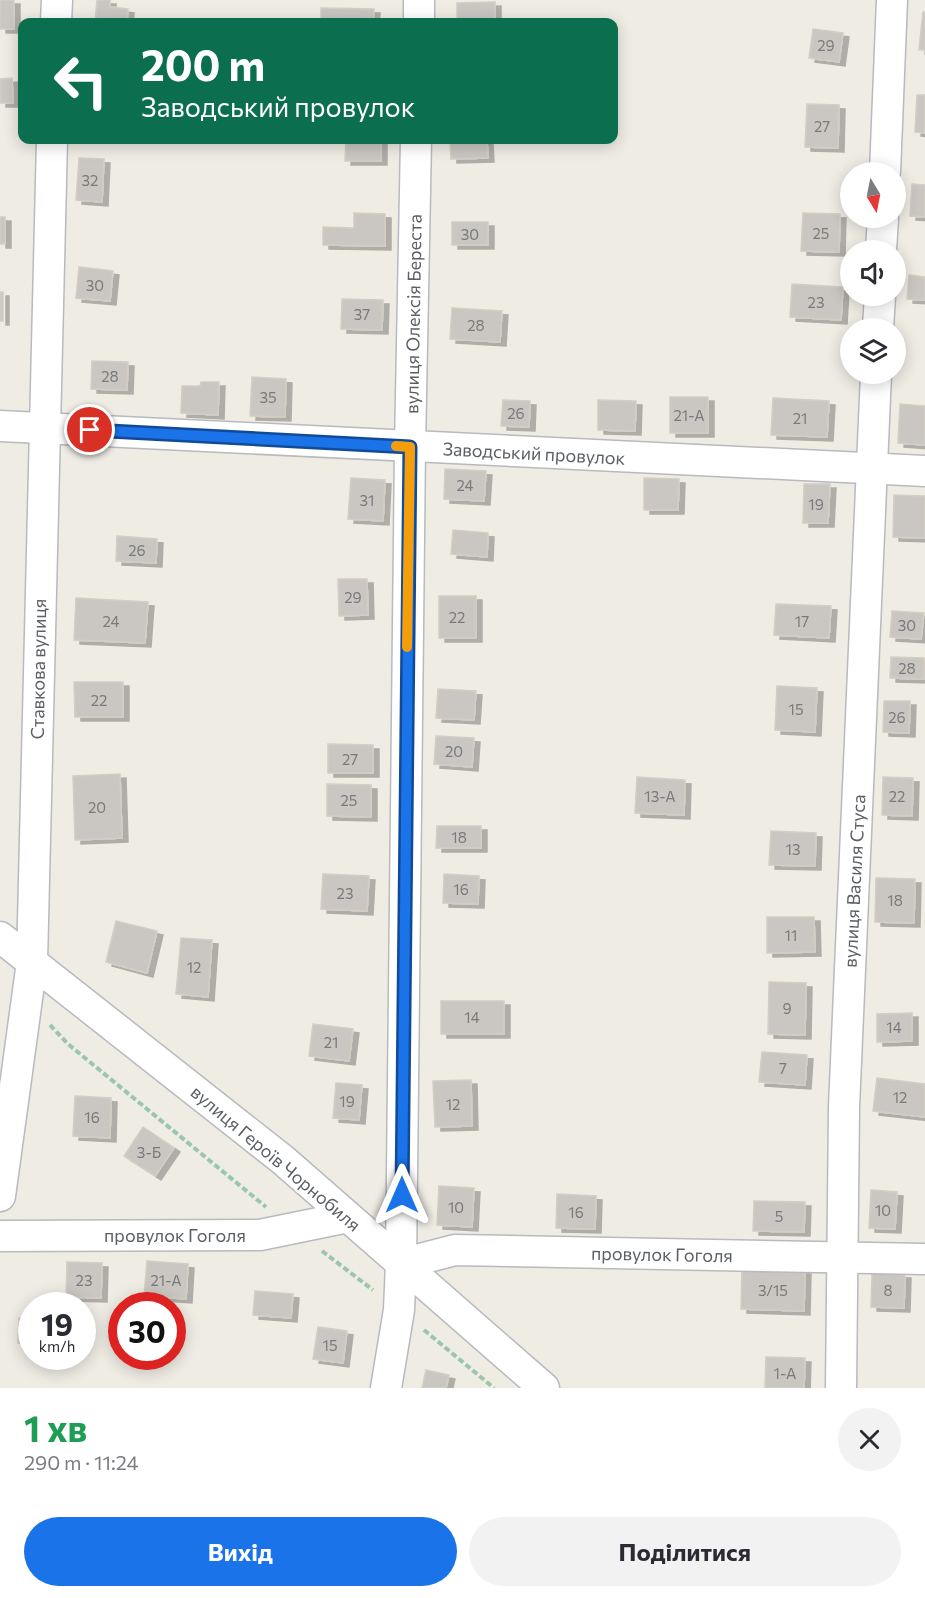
<!DOCTYPE html>
<html lang="uk">
<head>
<meta charset="utf-8">
<style>
  :root { --surface:#fff; --page:#f2f2f3; --text:#2b2b33; --muted:#7c7c81; --accent:#1a73e8 }
  body { margin:0; font-family:Commissioner,sans-serif; background:var(--page); color:var(--text); height:100vh; display:flex; flex-direction:column; font-size:22px; white-space:nowrap }
  * { box-sizing:border-box; margin:0 }
  p { font-size:20px; color:var(--muted) }
  .icon { flex:none; width:33px; height:33px; fill:none; stroke:currentColor; stroke-width:2; stroke-linecap:round; stroke-linejoin:round }
  .map { position:relative; height:1388px; overflow:hidden }
  .panel { display:flex; flex-direction:column; background:var(--surface); flex:1 }
  .panel>* { flex:none }
  .hud { position:absolute; left:18px; top:18px; width:600px; height:126px; border-radius:12px; box-shadow:0 3px 15px #0003; background:#0b6e4f; color:#fff; overflow:hidden }
  .needle { width:39px; rotate:170deg }
  .fabs { position:absolute; left:840px; top:162px; display:grid; gap:12px }
  .fabs a { display:grid; place-items:center; width:66px; height:66px; border-radius:50%; background:var(--surface); box-shadow:0 3px 15px #0003; font-size:30px }
  .speed { position:absolute; left:18px; top:1292px; display:flex; gap:12px; font-size:30px; font-weight:700; text-align:center }
  .speed>* { display:grid; place-content:center; width:78px; height:78px; border-radius:50%; background:var(--surface); box-shadow:0 3px 15px #0003; line-height:1 }
  .speed small { font-size:15px; font-weight:400 }
  .speed .limit { border:9px solid #d22; background:#fff; color:#111 }
  .pin { position:absolute; display:grid; place-items:center; width:51px; height:51px; color:#fff; margin:-26px; border:3px solid #fff; border-radius:50%; box-shadow:0 2px 6px #0007 }
  .me { position:absolute; width:66px; margin:-33px; rotate:0deg; stroke-linejoin:round; filter:drop-shadow(0 0 4px #0008) }
  .turn { display:flex; align-items:center; gap:21px; height:126px; padding:0 24px; font-size:27px }
  .turn .icon { width:78px; height:78px; stroke-width:2.5 }
  .turn b { display:block; font-size:42px; line-height:51px }
  .round { display:grid; place-items:center; flex:none; width:63px; height:63px; border-radius:32px; background:var(--page) }
  .head { display:flex; align-items:center; justify-content:space-between; height:102px; padding:0 24px }
  h1 { font-size:36px; font-weight:700; line-height:45px; color:#1e9e55 }
  .cta { display:flex; gap:12px; margin-top:auto; padding:12px 24px }
  .cta a { flex:1; height:69px; border-radius:36px; background:var(--accent); color:#fff; font-size:24px; font-weight:700; line-height:69px; text-align:center }
  .cta a+a { background:var(--page); color:var(--text) }
  .map>svg:first-child { display:block }
  .building { fill:#cac7c2; stroke:#d3cec3; stroke-width:1.5; filter:url(#shadow) }
  .lines { fill:none; stroke-linecap:round; stroke-linejoin:round }
  .minor-casing { stroke:#b7babe; stroke-width:33 }
  .path { stroke:#9ac7a7; stroke-width:4; stroke-dasharray:6 3; stroke-linecap:butt }
  .minor { stroke:#fff; stroke-width:30 }
  .route-casing { stroke:#114b97; stroke-width:15 }
  .route { stroke:#1a73e8; stroke-width:10 }
  .slow { stroke:#f59e0b; stroke-width:10 }
  .labels { text-anchor:middle; dominant-baseline:central; stroke-width:5; stroke-linejoin:round; paint-order:stroke }
  .number-label { font-size:15px; fill:#787a7c }
  .street-label { font-size:18px; fill:#5c6065; stroke:#fff }
</style>
</head>
<body>
<div class="map">
<svg width="925" height="1388" viewBox="0 0 925 1388">
  <defs>
    <filter id="shadow"><feDropShadow dx="6" dy="4" stdDeviation="0" flood-color="#0004"/></filter>
  </defs>
  <rect width="100%" height="100%" fill="#efece4"/>
  <g class="building">
    <rect x="0" y="0" width="14" height="29"/>
    <path d="M97 0H110V7L128 9 127 22H95Z"/>
    <path d="M495 2V22H457V3Z"/>
    <path d="M321 8 374 9 373 22H321Z"/>
    <path d="M923 12H925V50H919Z"/>
    <path d="M813 29 843 33 839 62 809 58Z"/>
    <path d="M12 78 13 103H0V79Z"/>
    <path d="M917 95H925V133L915 132Z"/>
    <path d="M807 104 839 105 838 148 805 147Z"/>
    <path d="M346 140H381V161H345Z"/>
    <path d="M450 140H487L488 158 451 159Z"/>
    <path d="M79 158 104 159 102 202 76 200Z"/>
    <path d="M912 184 925 185V217L910 216Z"/>
    <path d="M354 213 385 214V246L323 245V227L354 228Z"/>
    <path d="M803 213 840 214 839 252 801 251Z"/>
    <rect x="0" y="217" width="5" height="27"/>
    <rect x="452" y="222" width="36" height="23"/>
    <path d="M79 267 113 271 110 301 76 298Z"/>
    <path d="M909 275 925 277V300L907 299Z"/>
    <path d="M792 284 843 287 841 320 790 317Z"/>
    <rect x="0" y="292" width="3" height="29"/>
    <path d="M342 299 383 300 382 330 341 329Z"/>
    <path d="M452 308 502 311 500 342 450 339Z"/>
    <path d="M92 361 128 362 127 390 91 389Z"/>
    <path d="M252 377 286 379 285 417 250 416Z"/>
    <path d="M201 382H219L218 415 181 413 182 386H200Z"/>
    <rect x="670" y="397" width="38" height="36"/>
    <path d="M773 398 829 401 827 437 771 435Z"/>
    <path d="M503 400 530 401 529 427 501 426Z"/>
    <path d="M598 400 636 401 635 431 598 430Z"/>
    <path d="M900 404 925 406V445L898 443Z"/>
    <path d="M445 469 486 471 484 501 444 499Z"/>
    <path d="M351 478 385 480 383 521 348 519Z"/>
    <path d="M644 478 679 479 678 510H644Z"/>
    <path d="M804 484H830L828 523H803Z"/>
    <path d="M894 495 925 496V538L893 537Z"/>
    <path d="M453 530 488 533 487 557 451 554Z"/>
    <path d="M117 536 157 539 156 563 116 561Z"/>
    <path d="M338 579H367L368 615 339 616Z"/>
    <rect x="439" y="596" width="37" height="42"/>
    <path d="M76 598 148 602 145 643 74 640Z"/>
    <path d="M776 604 831 606 829 638 774 635Z"/>
    <path d="M892 611 924 613 921 639 890 637Z"/>
    <path d="M891 657 924 658V679L890 678Z"/>
    <path d="M74 682H123V717H75Z"/>
    <path d="M777 686 817 688 815 732 775 730Z"/>
    <path d="M438 689 476 691 474 720 436 718Z"/>
    <path d="M884 701H910L909 733 883 732Z"/>
    <path d="M436 736 474 738 472 767 434 764Z"/>
    <path d="M328 744 373 745V773H328Z"/>
    <path d="M120 774 122 838 75 840 73 776Z"/>
    <path d="M637 777 685 780 684 815 635 813Z"/>
    <path d="M883 777 913 778 912 816 882 815Z"/>
    <path d="M327 784 371 785V817L327 816Z"/>
    <path d="M437 826H481V848H436Z"/>
    <path d="M771 831 816 833 815 866 769 865Z"/>
    <path d="M323 874 369 876 367 911 321 909Z"/>
    <path d="M444 874 479 876 478 904 443 903Z"/>
    <path d="M876 878 915 879 914 923 875 922Z"/>
    <path d="M767 917H814L815 952 767 953Z"/>
    <path d="M116 921 157 931 147 973 106 962Z"/>
    <path d="M181 938 212 940 208 997 176 994Z"/>
    <path d="M769 982 806 983 805 1035 768 1034Z"/>
    <rect x="441" y="1001" width="63" height="33"/>
    <path d="M912 1013V1041L877 1042V1014Z"/>
    <path d="M313 1024 353 1029 349 1061 309 1056Z"/>
    <path d="M762 1052 807 1055 805 1085 759 1082Z"/>
    <path d="M877 1078 925 1084V1117L873 1111Z"/>
    <path d="M471 1080 472 1126 435 1127 433 1081Z"/>
    <path d="M336 1083 362 1085 359 1120 333 1118Z"/>
    <path d="M75 1096 111 1098 110 1138 73 1136Z"/>
    <path d="M143 1127 174 1148 155 1176 124 1156Z"/>
    <path d="M439 1186 474 1188 472 1227 437 1225Z"/>
    <path d="M871 1190 897 1192 895 1229 869 1228Z"/>
    <path d="M557 1194 596 1196 595 1229 556 1228Z"/>
    <path d="M754 1201 805 1202 804 1232 753 1231Z"/>
    <path d="M147 1261 188 1264 186 1299 144 1296Z"/>
    <path d="M67 1262 102 1263 101 1298 66 1297Z"/>
    <path d="M742 1269 805 1270 804 1311 741 1309Z"/>
    <path d="M872 1273 905 1274 904 1308 871 1307Z"/>
    <path d="M255 1291 293 1294 291 1318 253 1315Z"/>
    <path d="M19 1318 32 1319V1344L18 1343Z"/>
    <path d="M318 1327 347 1331 343 1363 313 1359Z"/>
    <path d="M766 1357 805 1358 804 1388H765Z"/>
    <path d="M426 1370 449 1375 446 1388H422Z"/>
  </g>
  <g class="lines">
    <g class="minor-casing">
      <g id="minor">
        <path d="M56 22 57 0"/>
        <path d="M419 22V0"/>
        <path d="M885 172 892 0"/>
        <path d="M881 250 883 218"/>
        <path d="M878 328 880 296"/>
        <path d="M0 426 925 471"/>
        <path d="M0 937 283 1160 544 1388"/>
        <path d="M0 1196 32 962 52 140"/>
        <path d="M0 1236 260 1235 348 1217"/>
        <path d="M401 1264 455 1250 925 1259"/>
        <path d="M386 1388 399 1310 401 1264 410 447 416 140"/>
        <path d="M841 1388 844 1107 876 374"/>
      </g>
    </g>
    <g class="path">
      <path d="M50 1025 68 1044 266 1207"/>
      <path d="M322 1251 373 1290"/>
      <path d="M424 1330 494 1388"/>
    </g>
    <use href="#minor" class="minor"/>
  </g>
  <g class="lines">
    <g class="route-casing">
      <path id="route" d="M90 430 410 447 402 1195"/>
    </g>
    <use href="#route" class="route"/>
    <path class="slow" d="M396 446 410 447 407 647"/>
  </g>
  <g class="labels">
    <g class="number-label">
      <text x="826" y="45">29</text>
      <text x="822" y="126">27</text>
      <text x="90" y="180">32</text>
      <text x="821" y="233">25</text>
      <text x="470" y="234">30</text>
      <text x="95" y="285">30</text>
      <text x="816" y="302">23</text>
      <text x="362" y="314">37</text>
      <text x="476" y="325">28</text>
      <text x="110" y="376">28</text>
      <text x="268" y="397">35</text>
      <text x="516" y="413">26</text>
      <text x="689" y="415">21-А</text>
      <text x="800" y="418">21</text>
      <text x="465" y="485">24</text>
      <text x="367" y="500">31</text>
      <text x="816" y="504">19</text>
      <text x="137" y="550">26</text>
      <text x="353" y="597">29</text>
      <text x="457" y="617">22</text>
      <text x="111" y="621">24</text>
      <text x="802" y="621">17</text>
      <text x="907" y="625">30</text>
      <text x="907" y="668">28</text>
      <text x="99" y="700">22</text>
      <text x="796" y="709">15</text>
      <text x="897" y="717">26</text>
      <text x="454" y="751">20</text>
      <text x="350" y="759">27</text>
      <text x="660" y="796">13-А</text>
      <text x="897" y="796">22</text>
      <text x="349" y="800">25</text>
      <text x="97" y="807">20</text>
      <text x="459" y="837">18</text>
      <text x="793" y="849">13</text>
      <text x="461" y="889">16</text>
      <text x="345" y="893">23</text>
      <text x="895" y="900">18</text>
      <text x="791" y="935">11</text>
      <text x="194" y="967">12</text>
      <text x="787" y="1008">9</text>
      <text x="472" y="1017">14</text>
      <text x="894" y="1027">14</text>
      <text x="331" y="1042">21</text>
      <text x="783" y="1068">7</text>
      <text x="900" y="1097">12</text>
      <text x="347" y="1101">19</text>
      <text x="453" y="1104">12</text>
      <text x="92" y="1117">16</text>
      <text x="149" y="1152">3-Б</text>
      <text x="456" y="1207">10</text>
      <text x="883" y="1210">10</text>
      <text x="576" y="1212">16</text>
      <text x="779" y="1216">5</text>
      <text x="84" y="1280">23</text>
      <text x="166" y="1280">21-А</text>
      <text x="773" y="1290">3/15</text>
      <text x="888" y="1290">8</text>
      <text x="330" y="1345">15</text>
      <text x="785" y="1373">1-А</text>
    </g>
    <g class="street-label">
      <text transform="translate(413 314) rotate(-89)">вулиця Олексія Береста</text>
      <text transform="translate(534 453) rotate(3)">Заводський провулок</text>
      <text transform="translate(38 669) rotate(-89)">Ставкова вулиця</text>
      <text transform="translate(854 881) rotate(-87)">вулиця Василя Стуса</text>
      <text transform="translate(276 1158) rotate(40)">вулиця Героїв Чорнобиля</text>
      <text x="175" y="1235">провулок Гоголя</text>
      <text transform="translate(662 1254) rotate(1)">провулок Гоголя</text>
    </g>
  </g>
</svg>
<div class="fabs">
<a><svg class="needle" viewBox="-14 -14 28 28"><path d="M0-13l5 13h-10z" fill="#e53935"/><path d="M0 13l5-13h-10z" fill="#7c7c81"/></svg></a>
<a><svg class="icon" aria-label="sound" viewBox="0 0 24 24"><path d="M4 9h4l5-4v14l-5-4H4zM17 9q2 3 0 6"/></svg></a>
<a><svg class="icon" aria-label="layers" viewBox="0 0 24 24"><path d="M12 4l9 5-9 5-9-5zM3 14l9 5 9-5"/></svg></a>
</div>
<div class="speed"><div>19<small>km/h</small></div><div class="limit">30</div></div>
<div class="pin" style="left:90px;top:430px;background:#d93025"><svg class="icon" aria-label="arrive" viewBox="0 0 24 24"><path d="M6 21V4h12l-3 4 3 4H6"/></svg></div>
<svg class="me" style="left:402px;top:1195px" viewBox="-20 -20 40 40"><path d="M0-17L14 15 0 8-14 15z" fill="#1a73e8" stroke="#fff" stroke-width="4"/></svg>
<div class="hud">
<div class="turn"><svg class="icon" aria-label="left" viewBox="0 0 24 24"><path d="M17 20v-9H6M10 6l-5 5 5 5"/></svg><div><b>200 m</b>Заводський провулок</div></div>
</div>
</div>
<section class="panel">
<div class="head"><div><h1>1 хв</h1><p>290 m · 11:24</p></div><a class="round"><svg class="icon" aria-label="close" viewBox="0 0 24 24"><path d="M6 6l12 12M18 6L6 18"/></svg></a></div>
<div class="cta"><a>Вихід</a><a>Поділитися</a></div>
</section>
</body>
</html>
